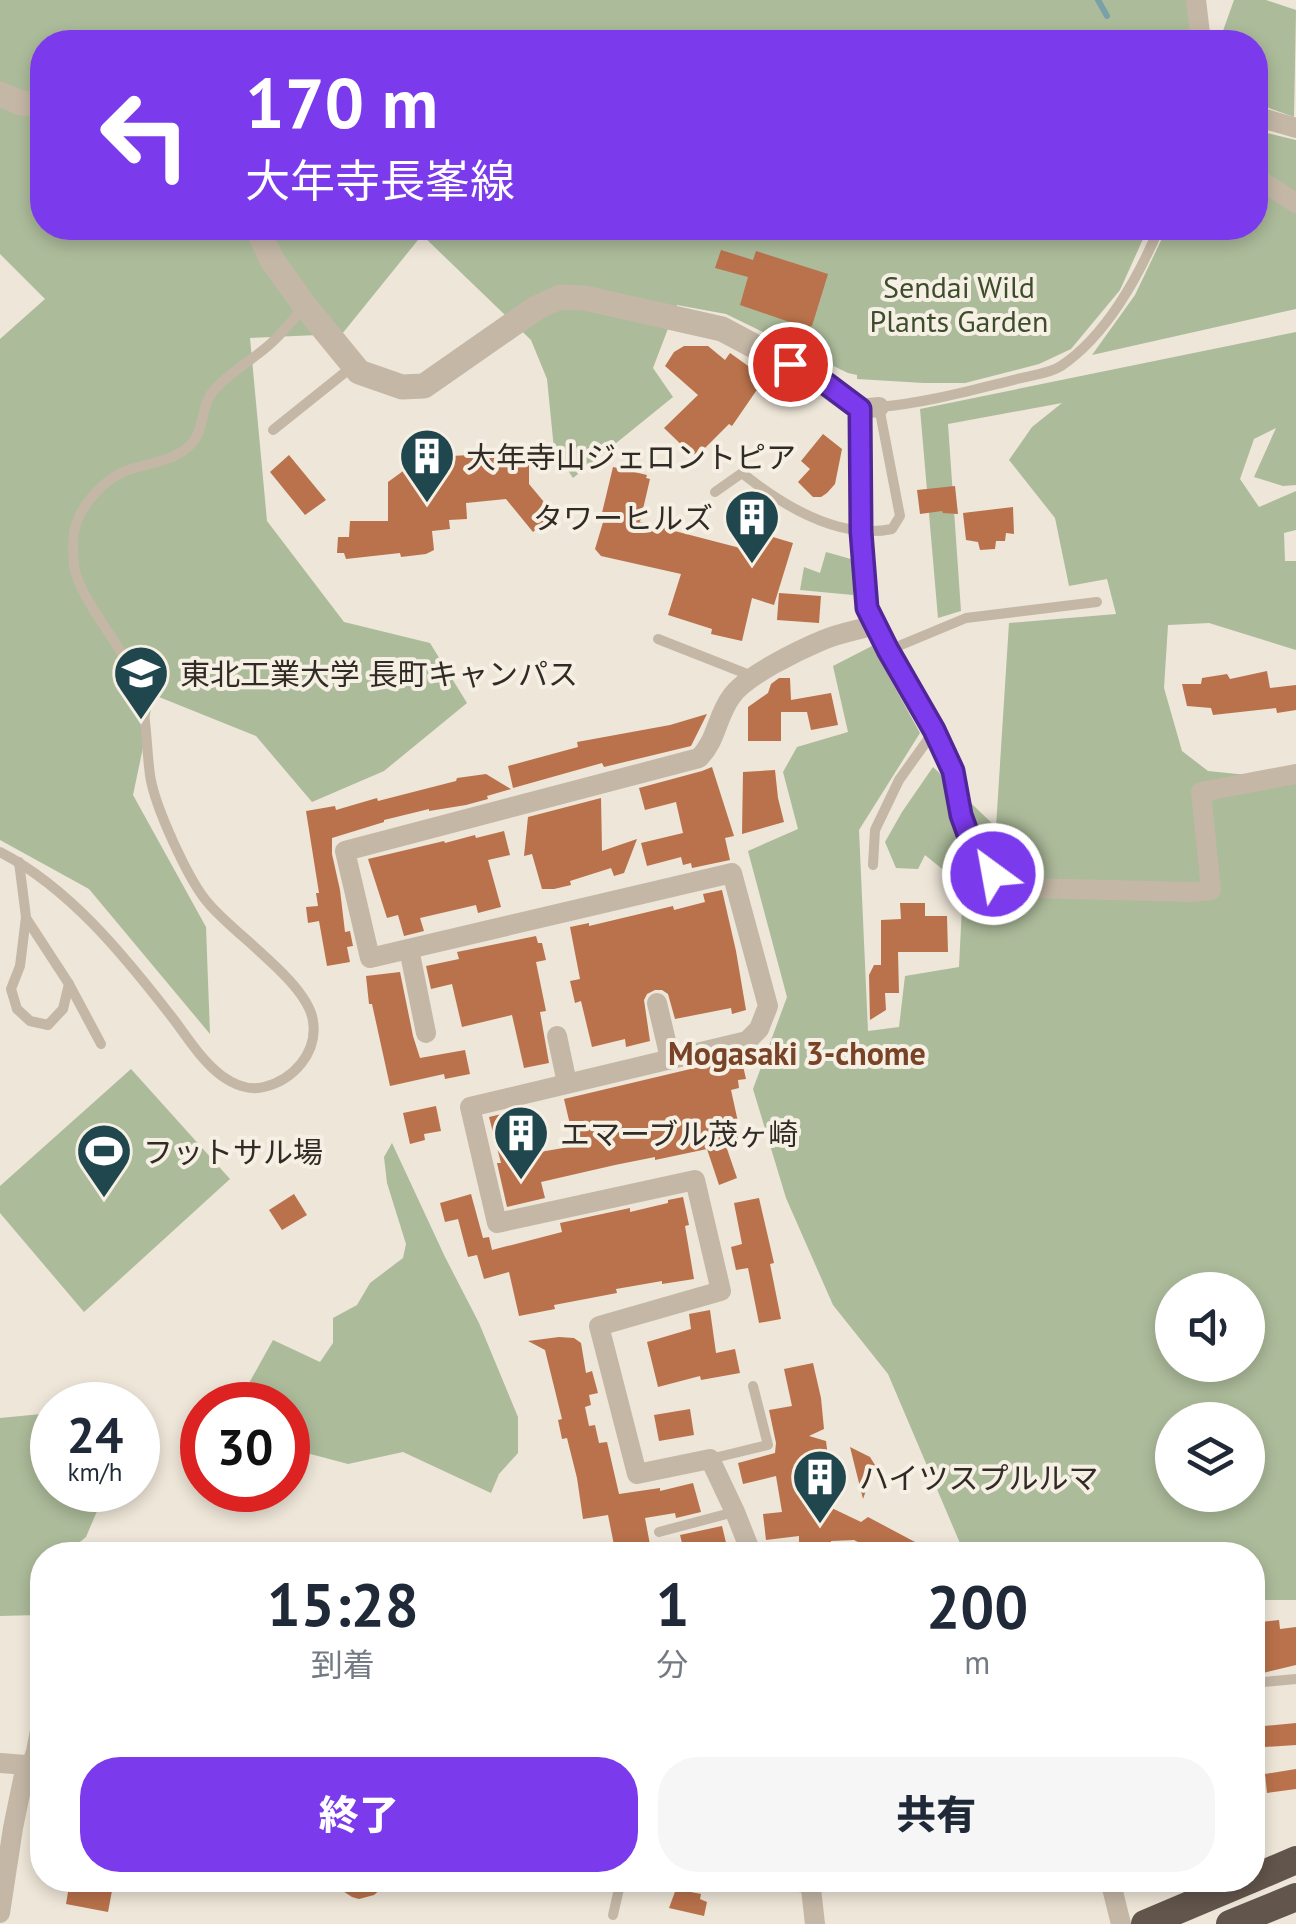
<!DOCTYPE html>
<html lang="ja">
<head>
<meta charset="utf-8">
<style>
  :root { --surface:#fff; --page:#f6f6f7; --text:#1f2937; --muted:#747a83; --accent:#7c3aed }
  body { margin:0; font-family:"PT Sans","Noto Sans JP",sans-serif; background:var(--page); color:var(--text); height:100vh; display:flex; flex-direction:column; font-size:38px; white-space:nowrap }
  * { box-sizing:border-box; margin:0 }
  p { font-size:32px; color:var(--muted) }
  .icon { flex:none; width:55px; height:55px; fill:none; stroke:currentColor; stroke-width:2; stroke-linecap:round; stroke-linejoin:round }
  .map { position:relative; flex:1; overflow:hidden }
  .drawer { position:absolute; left:30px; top:1542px; width:1235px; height:350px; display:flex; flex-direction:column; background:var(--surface); border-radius:40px; box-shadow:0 5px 15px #0003 }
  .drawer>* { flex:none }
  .hud { position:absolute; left:30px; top:30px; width:1238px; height:210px; border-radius:40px; box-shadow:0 5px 15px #0003; background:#7c3aed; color:#fff; overflow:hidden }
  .controls { position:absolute; left:1155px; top:1272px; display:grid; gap:20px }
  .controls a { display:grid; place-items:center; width:110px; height:110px; border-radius:50%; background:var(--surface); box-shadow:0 5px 15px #0003; font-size:50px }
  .speed { position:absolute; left:30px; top:1382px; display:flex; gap:20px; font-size:50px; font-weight:700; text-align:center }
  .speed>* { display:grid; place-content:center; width:130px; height:130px; border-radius:50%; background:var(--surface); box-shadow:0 5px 15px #0003; line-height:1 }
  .speed small { font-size:25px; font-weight:400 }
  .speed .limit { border:15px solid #d22; background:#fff; color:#111 }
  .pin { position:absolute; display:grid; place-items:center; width:85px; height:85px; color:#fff; margin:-42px; border:5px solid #fff; border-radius:50%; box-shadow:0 2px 10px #0007 }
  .me { position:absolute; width:110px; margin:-55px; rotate:328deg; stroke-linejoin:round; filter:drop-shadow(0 0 8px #0008) }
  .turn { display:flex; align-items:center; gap:35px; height:210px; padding:0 50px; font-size:45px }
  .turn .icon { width:130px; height:130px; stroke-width:2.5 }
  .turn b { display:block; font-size:70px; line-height:85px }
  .eta { display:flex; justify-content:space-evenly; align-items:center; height:170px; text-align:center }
  .eta b { font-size:60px; font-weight:800; line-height:70px }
  .primary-button { display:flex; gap:20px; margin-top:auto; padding:20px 50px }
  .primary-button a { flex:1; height:115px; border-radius:40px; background:var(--accent); color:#fff; font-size:40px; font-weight:800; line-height:115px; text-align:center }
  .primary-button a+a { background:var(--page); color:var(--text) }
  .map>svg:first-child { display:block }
  .green { fill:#acbb9a; fill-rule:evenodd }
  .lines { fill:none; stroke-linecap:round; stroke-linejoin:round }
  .stream { stroke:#7aa1a8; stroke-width:6 }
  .building { fill:#b9724b }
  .service { stroke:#c4b7a6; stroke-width:10 }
  .minor { stroke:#c4b7a6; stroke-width:20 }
  .tertiary { stroke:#c4b7a6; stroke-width:25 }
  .trunk { stroke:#62554b; stroke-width:28 }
  .route-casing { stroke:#51269a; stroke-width:25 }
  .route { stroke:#7c3aed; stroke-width:18 }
  .labels { text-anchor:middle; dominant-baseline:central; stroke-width:8; stroke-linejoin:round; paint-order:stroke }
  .park-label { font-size:30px; fill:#3d4d2c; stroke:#f6f0e4 }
  .poi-label { font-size:30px; fill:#312b26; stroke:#f6f0e4; text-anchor:start }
  .neighbourhood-label { font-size:32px; font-weight:bold; fill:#784327; stroke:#f6f0e4 }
</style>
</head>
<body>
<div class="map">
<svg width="1296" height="1924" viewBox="0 0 1296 1924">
  <rect width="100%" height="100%" fill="#eee6d8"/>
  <g class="green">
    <path d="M0 0H1193L1196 42H42V228H1148L1120 290 1071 349 1039 364 965 383H924L857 379V375L848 373 726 314 677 305 653 368 673 397 573 478 554 449 547 379 531 340 422 235 342 334 250 338 267 521 344 622 430 643 467 703 384 771 312 802 256 736 154 695 133 795 206 927 210 1034 89 889 0 840V339L45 299 0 254Z"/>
    <path d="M1234 0H1266L1296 10 1294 117 1255 103V42H1219Z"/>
    <path d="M1255 130 1296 140V309L1092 355 1135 295 1167 228H1255Z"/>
    <path d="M1296 332V485L1283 486 1254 477 1276 428 1254 439 1240 479 1259 507 1296 491V530L1284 533 1285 561H1296V650L1209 623 1168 625 1164 688 1182 751 1208 771 1296 780V1600H1253L1252 1555H965L888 1374 833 1305 786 1198 753 1089 787 997 748 851 798 829 783 772 797 747 848 732 833 666 872 646 920 733 859 830 868 1031 899 1027 905 976 959 967 963 886 925 855 918 869 896 868 885 842 902 812 933 767 996 827 1009 623 1116 614 1107 579 1069 586 1055 518 1009 460 1032 427 1062 403 948 424 961 611 938 618 920 409ZM1172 1290H1248V1365H1172ZM1172 1420H1248V1495H1172Z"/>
    <path d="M826 552 858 561 853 595 800 590 804 567 820 573Z"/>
    <path d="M131 1069 230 1179 84 1312 0 1213V1186Z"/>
    <path d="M392 1143 445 1257 479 1323 518 1417V1453L499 1474 491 1493 403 1452 348 1464 288 1448V1405H251L248 1385 273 1340 320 1362 333 1343V1318L357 1305 370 1283 403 1258 406 1244 387 1183 384 1157Z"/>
    <path d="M52 1413V1490H106L86 1537 64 1555H42V1612L38 1615 0 1616V1418Z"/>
  </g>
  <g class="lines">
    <path class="stream" d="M1098 0 1107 16"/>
  </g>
  <g class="building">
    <path d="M721 250 753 260 756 251 828 274 812 326 804 327 740 305 748 277 715 268Z"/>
    <path d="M684 346H708L725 360 730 353 765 378 732 426 729 424 701 452 692 455 664 428 698 395 665 366 674 352Z"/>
    <path d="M823 434 842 449 835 484 827 493 821 497H813L798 482 810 469 801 461Z"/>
    <path d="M450 451V456L515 453 517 456H529V484L554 514 533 532 506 499 466 503 467 519 449 520 450 529 432 531 434 550 426 554 401 557 400 553 346 559 344 553H337L338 537H349L350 521H388V482L410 466 414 456Z"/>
    <path d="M289 455 326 500 305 515 270 472Z"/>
    <path d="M613 467 647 475 646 478 650 479 640 522 744 549 749 530 793 543 774 605 752 598 742 641 711 634 712 629 668 615 681 574 601 556 595 549 604 519 601 517Z"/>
    <path d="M955 486 958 514 943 513 942 511 920 514 917 490Z"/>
    <path d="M1013 507 1014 534 1006 533 1005 541H996L995 549 980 550 978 542 966 540 963 513Z"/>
    <path d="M779 593 821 596 819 623 777 620Z"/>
    <path d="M1267 671 1270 688 1296 685V710L1277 713 1276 708 1213 715 1211 708 1187 706 1182 684H1201L1202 678 1227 674 1230 679Z"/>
    <path d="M779 678H790L791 700 831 693 838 725 811 730 807 712H781V741H748V707L768 693 771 684Z"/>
    <path d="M707 714 691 746 604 767 602 763 513 788 508 766 578 747 577 742 670 725Z"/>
    <path d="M712 767 734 836 725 838 730 860 692 868 691 863 683 865 681 857 647 866 641 843 683 833 676 802 645 810 639 788 702 771Z"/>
    <path d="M775 770 778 798 784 822 742 834 743 772Z"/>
    <path d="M486 774 511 789 487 796 488 799 466 805 429 811V809L384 820V822L332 838V854L340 890 345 932 350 931 353 946 347 947 350 962 327 966 319 921 308 923 306 907 318 906 316 893H319L306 811 335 806 336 810 377 798 378 801 456 781 457 778Z"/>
    <path d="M601 798 602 851 637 839 624 873 614 876 611 868 570 881 571 885 554 889H542L532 854 524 856 528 817Z"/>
    <path d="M504 831 510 855 488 860 501 907 478 913 476 905 420 918 424 931 404 936 398 915 387 918 368 859 444 841 445 843 475 835 476 838Z"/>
    <path d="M722 890 736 951 746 1010 732 1014 731 1008 675 1019 668 994 662 990H655L647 994 644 1000 650 1041 626 1047 625 1039 592 1047 581 1001 575 1003 570 981 580 979 570 927 589 923V926L673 906 674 910 705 902 703 894Z"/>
    <path d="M900 903H925V916H947L948 952H898L899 993H885L886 1010 870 1020 869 975 874 965H881V920L901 919Z"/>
    <path d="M536 936 538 943H542L546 960 536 962 546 1011 540 1012 549 1063 524 1068 512 1015 462 1027 452 984 431 989 426 966 459 959 457 952Z"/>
    <path d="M400 972 413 1036 420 1058 465 1050 470 1074 445 1079 444 1074 390 1086 372 1004H369L366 976Z"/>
    <path d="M741 1057 746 1079 738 1080 739 1088 731 1090 742 1140 725 1143 737 1178 719 1185 707 1149 655 1160V1157L615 1165 541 1182 545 1198 507 1207 497 1163H501L489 1117 522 1109 534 1153 575 1146 564 1099Z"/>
    <path d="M436 1106 441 1131 424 1134 425 1140 410 1144 403 1113Z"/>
    <path d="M294 1194 307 1215 282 1230 269 1210Z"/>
    <path d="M471 1194 483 1238 489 1237 492 1250 562 1232 560 1223 630 1208V1212L668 1203V1200L683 1197 689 1225 685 1226 694 1279 662 1284V1281L616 1289 617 1293 554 1305 555 1309 519 1316 509 1272 484 1279 477 1255 468 1257 458 1219 445 1222 440 1203Z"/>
    <path d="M759 1198 774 1263 770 1264 781 1319 759 1323 748 1268 736 1270 731 1247 742 1244 734 1203Z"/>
    <path d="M710 1310 716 1353 735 1349 740 1373 701 1380 700 1376 658 1387 647 1342 691 1329 689 1314Z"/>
    <path d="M559 1337 574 1338 581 1343 586 1373 592 1371 598 1393 589 1395 591 1405 585 1407 589 1426 595 1425 599 1443 607 1442 619 1494 660 1488V1491L693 1483 701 1512 676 1518 675 1513 645 1518 651 1550 616 1555 608 1515 583 1519 577 1478 567 1438 562 1439 558 1420 562 1419 545 1350 528 1341Z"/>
    <path d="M813 1363 821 1398 824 1429 809 1436 826 1441 833 1496 815 1500 861 1522 868 1517 915 1542 909 1555H883L854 1540 831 1541V1548H799V1536L766 1540 763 1514 782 1512 776 1476 743 1484 738 1463 775 1453 776 1443 769 1410 792 1406 784 1369Z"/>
    <path d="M690 1409 694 1435 659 1441 654 1415Z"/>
    <path d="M850 1447 870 1457 875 1465 863 1499Z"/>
    <path d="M722 1526 729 1555H685L680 1535Z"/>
    <path d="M1279 1620 1280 1629 1296 1627V1665L1263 1673 1262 1666H1254L1252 1623Z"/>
    <path d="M1296 1723V1745L1264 1747V1726Z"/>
    <path d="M1296 1769V1789L1267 1793 1265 1774Z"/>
    <path d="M70 1880H114L108 1912 66 1904Z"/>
    <path d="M326 1880H391L374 1895 359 1899 352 1897Z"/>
    <path d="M676 1889 701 1894 700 1899 707 1902 704 1916 669 1908Z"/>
  </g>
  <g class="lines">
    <g class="service">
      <path d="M273 430 353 366"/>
      <path d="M715 492 742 473C782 505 839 540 892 529L900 516 879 407C926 403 972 390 1017 379 1031 375 1049 374 1061 366 1106 336 1139 276 1159 228"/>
      <path d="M658 639 752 676"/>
      <path d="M889 650 966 618 1097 602"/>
      <path d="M0 852C68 887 122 953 168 1012 185 1033 200 1060 222 1076 233 1084 249 1091 264 1087 293 1080 318 1053 313 1021 308 983 235 935 209 904 189 882 154 805 150 775 145 738 148 706 132 671 118 642 78 595 74 566 73 555 72 539 75 528 80 506 103 481 123 472 144 463 176 462 192 443 204 430 201 408 211 394 225 375 251 361 269 345 282 334 293 319 305 306"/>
      <path d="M19 862 26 917 20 966 11 989 17 1009 30 1021 48 1025 63 1009 69 984"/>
      <path d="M873 865 875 830 899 780 934 731"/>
      <path d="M26 918 69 984 101 1044"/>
      <path d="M710 1459 768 1445 753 1386"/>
      <path d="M659 1532 734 1512"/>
      <path d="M1252 1683 1296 1679"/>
      <path d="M26 1765 31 1751 38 1715"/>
      <path d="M706 1880 810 1888"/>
      <path d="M613 1915 621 1880"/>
    </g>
    <g class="minor">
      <path d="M1196 0 1201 42"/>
      <path d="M1255 116 1296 128"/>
      <path d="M1255 177 1296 203"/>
      <path d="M879 407 860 409 861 532 867 608 888 650 922 706 953 771 961 815 974 851 993 875 1026 888 1192 892 1211 890 1201 792 1296 774"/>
      <path d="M409 949 426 1033"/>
      <path d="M657 1003 670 1058"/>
      <path d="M557 1036 567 1083"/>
      <path d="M752 1555 735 1512 710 1459 637 1474 599 1326 721 1291 695 1180 497 1223 470 1107 747 1041 759 1029 768 1006 732 873 370 958 345 851 699 758C717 740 716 718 731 697 745 676 799 650 823 640 839 633 858 630 875 625"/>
      <path d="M0 1763 26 1765 13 1828 0 1913"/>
      <path d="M810 1880 815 1924"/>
      <path d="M1110 1880 1121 1924"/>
    </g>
    <g class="tertiary">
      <path d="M0 94 21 103 42 105"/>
      <path d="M257 228 272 260 305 306 359 372 402 387 424 386 536 308 560 297 585 298 722 329 827 385 860 409"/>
    </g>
    <g class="trunk">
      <path d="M1252 1879 1296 1860"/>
      <path d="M1145 1924 1249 1880"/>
      <path d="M1230 1924 1296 1897"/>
    </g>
  </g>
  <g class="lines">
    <g class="route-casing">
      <path id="route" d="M790 364 828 385 860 409 861 532 867 608 888 650 934 730 953 771 961 815 974 851 993 874"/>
    </g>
    <use href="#route" class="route"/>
  </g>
  <defs>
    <g id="building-pin" transform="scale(2.875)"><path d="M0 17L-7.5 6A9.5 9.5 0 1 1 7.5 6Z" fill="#20464e" stroke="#f6f0e4"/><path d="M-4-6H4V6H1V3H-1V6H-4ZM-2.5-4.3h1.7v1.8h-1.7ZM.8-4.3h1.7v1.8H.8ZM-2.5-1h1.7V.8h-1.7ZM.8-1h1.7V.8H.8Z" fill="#fff"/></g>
    <g id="university-pin" transform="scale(2.875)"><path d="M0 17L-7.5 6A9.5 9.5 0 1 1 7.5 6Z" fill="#20464e" stroke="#f6f0e4"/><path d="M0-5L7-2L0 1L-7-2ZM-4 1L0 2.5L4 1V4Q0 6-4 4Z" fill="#fff"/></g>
    <g id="stadium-pin" transform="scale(2.875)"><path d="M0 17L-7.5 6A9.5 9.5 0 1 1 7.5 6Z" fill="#20464e" stroke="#f6f0e4"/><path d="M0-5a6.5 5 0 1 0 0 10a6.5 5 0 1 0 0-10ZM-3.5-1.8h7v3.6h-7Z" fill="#fff"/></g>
  </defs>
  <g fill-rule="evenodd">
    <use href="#building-pin" x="427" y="456"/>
    <use href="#building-pin" x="752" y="517"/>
    <use href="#university-pin" x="141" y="673"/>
    <use href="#building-pin" x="521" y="1133"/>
    <use href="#stadium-pin" x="104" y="1151"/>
    <use href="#building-pin" x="820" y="1477"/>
  </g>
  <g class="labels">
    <g class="park-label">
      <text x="959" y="286">Sendai Wild<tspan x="959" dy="34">Plants Garden</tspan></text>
    </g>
    <g class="poi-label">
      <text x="466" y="456">大年寺山ジェロントピア</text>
      <text x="713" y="517" text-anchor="end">タワーヒルズ</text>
      <text x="180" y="673">東北工業大学 長町キャンパス</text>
      <text x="560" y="1133">エマーブル茂ヶ崎</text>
      <text x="143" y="1151">フットサル場</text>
      <text x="859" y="1477">ハイツスプルルマ</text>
    </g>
    <g class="neighbourhood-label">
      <text x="797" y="1053">Mogasaki 3-chome</text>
    </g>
  </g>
</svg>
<div class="controls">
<a><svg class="icon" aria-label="sound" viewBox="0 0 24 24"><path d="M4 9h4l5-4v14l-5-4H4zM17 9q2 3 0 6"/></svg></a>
<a><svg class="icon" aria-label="layers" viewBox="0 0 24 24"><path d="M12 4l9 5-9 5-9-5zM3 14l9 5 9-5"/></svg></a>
</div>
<div class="speed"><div>24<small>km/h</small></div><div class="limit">30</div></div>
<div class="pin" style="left:790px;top:364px;background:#d93025"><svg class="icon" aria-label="arrive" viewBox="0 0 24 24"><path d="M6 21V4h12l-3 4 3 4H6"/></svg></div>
<svg class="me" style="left:993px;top:874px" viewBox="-20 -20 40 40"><circle r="17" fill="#7c3aed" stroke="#fff" stroke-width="3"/><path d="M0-11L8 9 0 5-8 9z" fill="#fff"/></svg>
<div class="hud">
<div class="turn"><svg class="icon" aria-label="left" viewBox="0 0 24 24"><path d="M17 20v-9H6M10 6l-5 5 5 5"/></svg><div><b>170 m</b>大年寺長峯線</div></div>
</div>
<section class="drawer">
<div class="eta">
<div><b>15:28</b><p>到着</p></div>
<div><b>1</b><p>分</p></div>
<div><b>200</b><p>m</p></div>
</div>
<div class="primary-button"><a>終了</a><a>共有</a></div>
</section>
</div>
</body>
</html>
